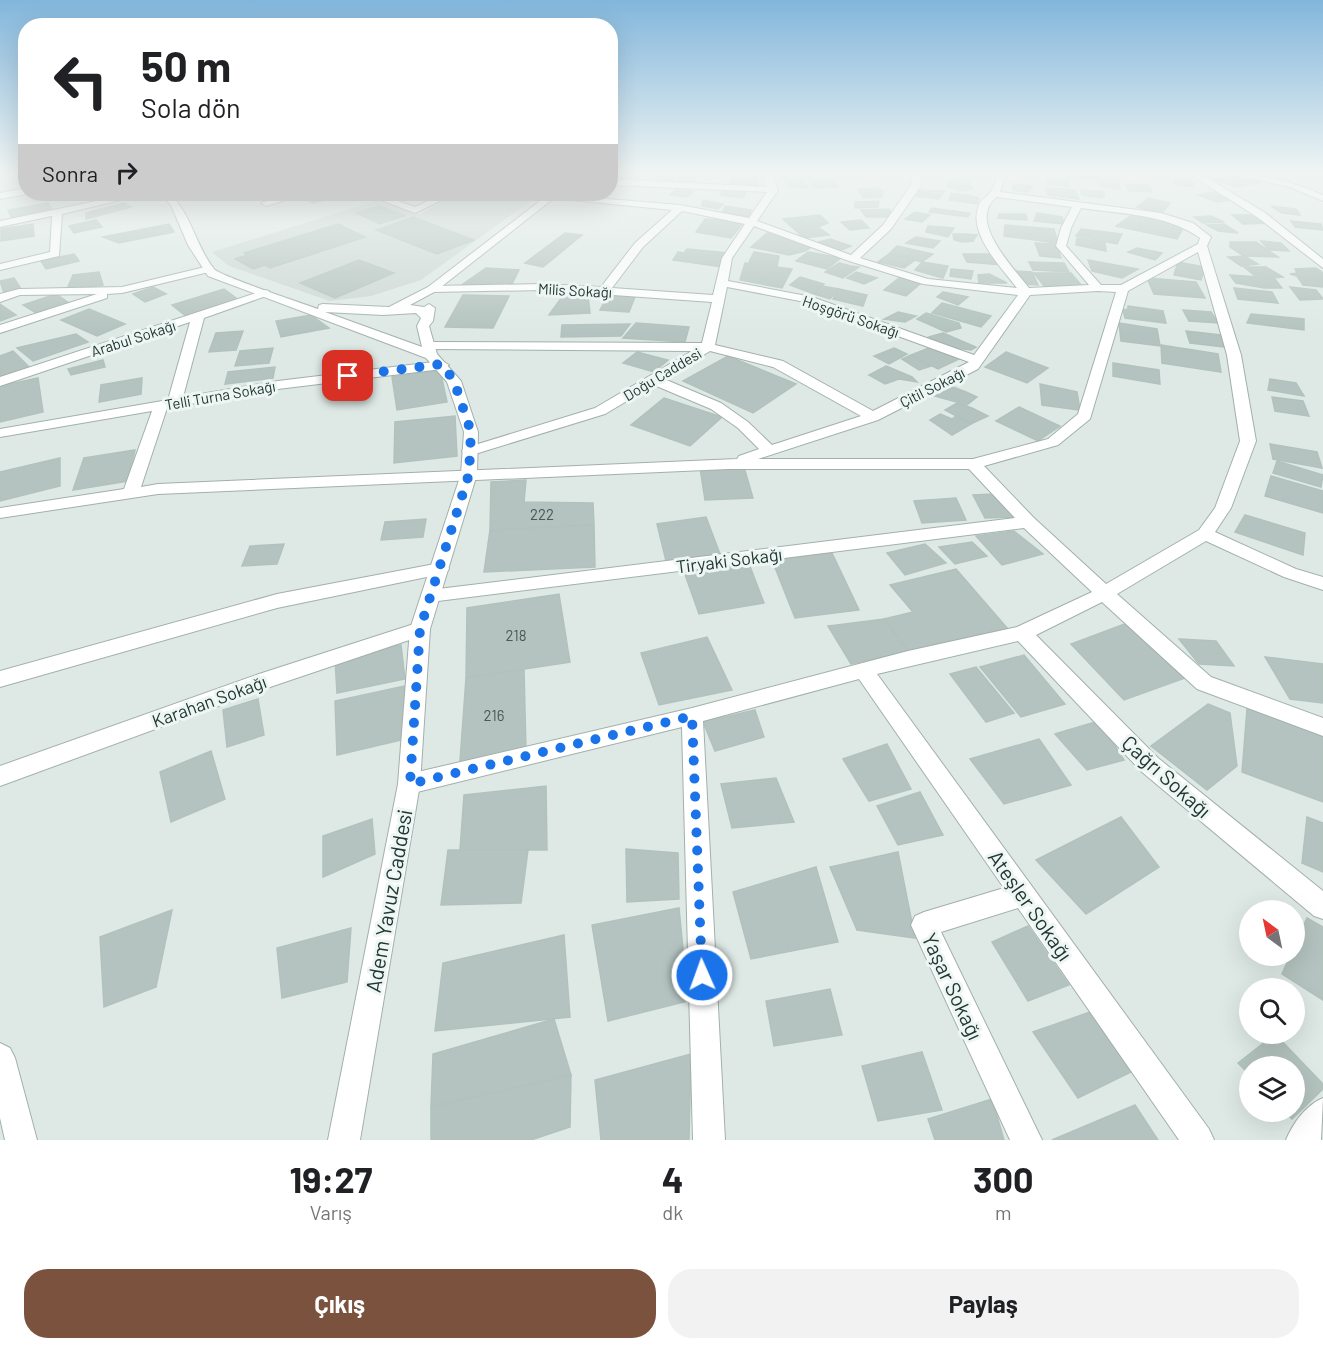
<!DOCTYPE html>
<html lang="tr">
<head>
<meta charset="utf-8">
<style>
  :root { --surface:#fff; --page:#f2f2f2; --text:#202124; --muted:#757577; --accent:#7a523e }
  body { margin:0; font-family:Barlow,sans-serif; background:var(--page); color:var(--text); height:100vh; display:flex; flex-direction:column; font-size:22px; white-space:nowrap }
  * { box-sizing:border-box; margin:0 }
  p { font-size:20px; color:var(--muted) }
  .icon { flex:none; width:33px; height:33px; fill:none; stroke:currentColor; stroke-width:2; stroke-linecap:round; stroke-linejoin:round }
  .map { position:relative; height:1140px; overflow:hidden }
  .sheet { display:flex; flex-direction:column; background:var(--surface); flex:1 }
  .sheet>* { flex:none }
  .banner { position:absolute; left:18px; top:18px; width:600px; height:183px; border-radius:24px; box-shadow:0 6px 24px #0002; background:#fff; color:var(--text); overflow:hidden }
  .needle { width:39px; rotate:327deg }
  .buttons { position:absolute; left:1239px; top:900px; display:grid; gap:12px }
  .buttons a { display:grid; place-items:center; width:66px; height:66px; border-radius:50%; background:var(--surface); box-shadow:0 6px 24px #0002; font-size:30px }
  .pin { position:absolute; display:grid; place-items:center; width:51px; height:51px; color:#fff; margin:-26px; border-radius:12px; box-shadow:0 3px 9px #0006 }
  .me { position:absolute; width:66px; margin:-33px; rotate:358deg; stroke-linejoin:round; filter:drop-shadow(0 0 4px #0008) }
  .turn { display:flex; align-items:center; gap:21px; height:126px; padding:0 24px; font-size:27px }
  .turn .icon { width:78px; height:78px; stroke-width:2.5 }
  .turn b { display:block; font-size:42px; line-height:51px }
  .then { display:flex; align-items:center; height:57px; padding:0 24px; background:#0003; gap:12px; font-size:22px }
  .eta { display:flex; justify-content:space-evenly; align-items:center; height:102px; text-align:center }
  .eta b { font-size:36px; font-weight:700; line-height:42px }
  .action { display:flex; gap:12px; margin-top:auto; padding:12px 24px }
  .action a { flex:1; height:69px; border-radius:24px; background:var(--accent); color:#fff; font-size:24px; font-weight:700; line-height:69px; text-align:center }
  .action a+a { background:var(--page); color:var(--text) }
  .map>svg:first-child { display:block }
  .built { fill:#cdd8d4 }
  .building { fill:#b4c3bf; stroke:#b1c2bd; stroke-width:1.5 }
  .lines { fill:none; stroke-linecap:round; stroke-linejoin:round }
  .minor-casing { stroke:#a2b0ac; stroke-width:2 }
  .tertiary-casing { stroke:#a2b0ac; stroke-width:2 }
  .minor { fill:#fff; fill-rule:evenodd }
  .tertiary { fill:#fff; fill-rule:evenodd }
  .route { stroke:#1a73e8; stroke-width:10; stroke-dasharray:0 18 }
  .labels { text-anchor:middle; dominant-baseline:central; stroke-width:6; stroke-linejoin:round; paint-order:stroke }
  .far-street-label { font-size:15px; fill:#213734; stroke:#eef6f3 }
  .number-label { font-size:15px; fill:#465a57 }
  .street-label { font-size:18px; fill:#213734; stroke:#eef6f3 }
  .near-street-label { font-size:21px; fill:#213734; stroke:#eef6f3 }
</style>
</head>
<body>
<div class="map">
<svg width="1323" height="1140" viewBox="0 0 1323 1140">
  <rect width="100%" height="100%" fill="#dee9e5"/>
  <path class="built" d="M457 194H540L421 280 371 296 330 301 229 266 212 252 376 201 419 215Z"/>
  <g class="building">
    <path d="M618 173H640L638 178 616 177Z"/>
    <path d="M778 173H808L810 177 780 178Z"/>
    <path d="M959 173 976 176 969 183 951 181Z"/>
    <path d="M1064 173H1088L1093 180 1067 178Z"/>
    <path d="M1089 173H1116L1122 179H1093Z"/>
    <rect x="680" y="174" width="15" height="7"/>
    <path d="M1227 175 1253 179 1262 182 1238 187 1213 179Z"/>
    <path d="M657 176H676L671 183 656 182Z"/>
    <path d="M731 177 756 178 758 187 729 185Z"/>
    <path d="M832 177 838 187 813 188 808 178Z"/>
    <path d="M1047 177 1068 180 1070 187 1047 184Z"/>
    <path d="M784 178H801L808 188 789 187Z"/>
    <path d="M1175 179 1194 182V184L1192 187 1174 184Z"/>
    <path d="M1097 180 1118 181 1120 189 1101 186Z"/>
    <path d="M947 182 969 183 973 189 962 191 948 187Z"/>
    <path d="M1012 184 1033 186 1028 192 1013 190Z"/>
    <path d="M1125 184 1148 185 1152 189 1150 192 1129 191Z"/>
    <path d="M878 188 883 192 882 197 863 198 858 189Z"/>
    <path d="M1046 188 1075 190 1079 199 1048 195Z"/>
    <path d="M676 189 694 191 687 197 670 195Z"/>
    <path d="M917 190 945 191 939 199 914 196Z"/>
    <path d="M1081 190 1103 192 1105 195 1102 198 1082 195Z"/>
    <path d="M1222 190 1237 199 1217 202 1198 195Z"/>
    <path d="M723 191H735L746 192 743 198 734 197 720 195Z"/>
    <path d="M951 193 969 195 979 198 977 204 949 200Z"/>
    <path d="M314 194H351L313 203 301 197Z"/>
    <path d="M1148 198 1170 203 1162 213 1137 207Z"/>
    <path d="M703 200 723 204 718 209 702 206Z"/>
    <path d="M879 201 878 207 855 208V202Z"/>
    <path d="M48 203 53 211 12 219 8 210Z"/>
    <path d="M124 203 131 207 86 219V213Z"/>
    <path d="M380 206 405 216 380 224 356 213Z"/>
    <path d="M725 206 751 210 749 217 722 213Z"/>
    <path d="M1271 206 1296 209 1300 215 1282 213Z"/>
    <path d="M932 208 970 213 968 217 929 212Z"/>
    <path d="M889 209 894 217H866L861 210Z"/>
    <path d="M915 212 930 215 922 222 905 219Z"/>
    <path d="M1037 213 1062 217 1064 224 1034 221Z"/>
    <path d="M999 214H1026L1027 220 998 218Z"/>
    <path d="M1133 214 1185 225 1177 239 1116 226Z"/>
    <path d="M820 215 828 223 818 227 829 235 804 238 783 219Z"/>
    <path d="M1232 215H1263L1273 223 1243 224Z"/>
    <path d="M1211 216 1224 222 1203 223 1194 217Z"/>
    <path d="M413 217 474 240 437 254 376 230Z"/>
    <path d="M705 219 723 220 744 222 731 238 696 232Z"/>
    <path d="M96 220 102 227 74 233 69 226Z"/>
    <path d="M861 220 869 228 850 230 841 222Z"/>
    <path d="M1291 221 1321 224 1323 230 1295 227Z"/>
    <path d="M33 224 34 236 1 241V229Z"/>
    <path d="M169 224 174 232 119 243 103 237Z"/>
    <path d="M338 224 365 237 270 268 265 265 253 269 235 259 247 255 244 253Z"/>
    <path d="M1224 224 1238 233 1218 231 1207 225Z"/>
    <path d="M1005 225 1054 229 1058 243 1004 236Z"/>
    <path d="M928 226 954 228 948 237 926 232Z"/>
    <path d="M1081 229 1122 234 1117 244 1076 236Z"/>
    <path d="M565 233 582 235 543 267 525 263Z"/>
    <path d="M767 233 813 246 805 251 789 255 751 247Z"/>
    <path d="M953 234H965L977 235 973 241 962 242 954 240Z"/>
    <path d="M916 237 940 241 933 248 906 243Z"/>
    <path d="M1077 238 1105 243 1106 251 1076 245Z"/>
    <path d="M830 239 851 246 839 251 819 242Z"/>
    <path d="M1261 241 1281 243 1289 251 1269 250Z"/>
    <path d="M1230 242H1256L1278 257 1244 256 1230 247Z"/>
    <path d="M1035 243 1056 244 1061 258 1040 256Z"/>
    <path d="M897 246 933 254 922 262 889 254Z"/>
    <path d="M1137 248 1162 253 1155 260 1128 252Z"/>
    <path d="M687 249 728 253 722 267 673 260 678 252 684 253Z"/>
    <path d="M754 252 779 256 777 267 749 262Z"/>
    <path d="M808 252 841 258 827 269 796 261Z"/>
    <path d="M74 254 79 261 46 269 41 261Z"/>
    <path d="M889 254 915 260 904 268 878 262Z"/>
    <path d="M963 254H999L1002 265 967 262Z"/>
    <path d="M1244 256 1258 264 1241 266 1228 257Z"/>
    <path d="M359 260 394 273 335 298 300 283Z"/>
    <path d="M1088 260 1138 269 1122 278 1092 271Z"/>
    <path d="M922 262 948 266 943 278 915 270Z"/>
    <path d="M1029 262 1064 263 1069 272 1033 270Z"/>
    <path d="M1178 262 1205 267 1201 280 1174 275Z"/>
    <path d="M745 263 777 267 792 269 782 288 740 280Z"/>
    <path d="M839 263 851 266 859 267 843 278 825 272Z"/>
    <path d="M1244 267H1266L1283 277 1274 278 1254 275Z"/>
    <path d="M486 268 519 270 511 286 463 284Z"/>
    <path d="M1316 268 1323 273V278L1297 276 1290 274 1297 273 1295 269Z"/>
    <path d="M951 269 973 271 971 279 950 276Z"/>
    <path d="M1016 271 1032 272 1038 285 1022 284Z"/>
    <path d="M99 272 103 285 67 289 73 275Z"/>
    <path d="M856 272 877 278 864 284 847 278Z"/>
    <path d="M1034 273H1071L1082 286H1044Z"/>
    <path d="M989 274 1007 283H979L978 275Z"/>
    <path d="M1230 275 1274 278 1282 288H1264L1236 283Z"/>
    <path d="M1297 276 1323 278V287L1303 285Z"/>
    <path d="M800 277 824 284 814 294 790 285Z"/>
    <path d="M900 277 921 283 906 296 884 290Z"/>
    <path d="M14 278 21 289 4 293 0 281Z"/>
    <path d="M1147 278 1196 282 1205 298 1154 294Z"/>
    <path d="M822 286 839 289 830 299 814 294Z"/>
    <path d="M153 287 166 294 145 302 133 294Z"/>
    <path d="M1290 287 1316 290 1323 299 1300 300Z"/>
    <path d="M1234 288 1272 292 1278 303 1238 299Z"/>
    <path d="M224 289 240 301 187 317 172 305Z"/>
    <path d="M839 289 867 295 863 306 833 299Z"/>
    <path d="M943 292 968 297 958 305 937 297Z"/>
    <path d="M56 294 69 303 36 313 23 305Z"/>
    <path d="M564 294 588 296 590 313 549 315Z"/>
    <path d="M463 295 509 296 493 328 445 327Z"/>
    <path d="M608 295 635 297 629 312 600 310Z"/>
    <path d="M942 303 991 316 981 327 932 313Z"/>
    <path d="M0 304 16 315 0 321Z"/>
    <path d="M1128 306 1163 311 1166 323 1125 318 1123 310 1128 309Z"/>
    <path d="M89 309 125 324 97 336 61 320Z"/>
    <path d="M1183 310 1211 312 1218 323 1189 321Z"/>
    <path d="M898 312 916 316 905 322 884 319Z"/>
    <path d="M926 313 959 323 961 328 946 332 917 319Z"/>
    <path d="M1251 314 1304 319V330L1247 323Z"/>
    <path d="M311 315 329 328 281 337 276 321Z"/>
    <path d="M636 323 689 327 685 342 623 338Z"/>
    <path d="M1119 323 1157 329 1160 346 1121 341Z"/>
    <path d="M630 324 621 336 561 337 562 325Z"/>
    <path d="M243 331 236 350 209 352 216 333Z"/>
    <path d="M1186 331 1221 335 1225 347 1190 343Z"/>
    <path d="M943 333 976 347 971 350 949 347 929 337Z"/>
    <path d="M76 334 88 342 33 361 17 348Z"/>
    <path d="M1161 345 1218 354 1221 372 1162 363Z"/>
    <path d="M931 347 961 358 938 369 911 355Z"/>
    <path d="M273 348 269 363 235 366 240 351Z"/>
    <path d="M894 348 907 354 889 364 874 356Z"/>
    <path d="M13 351 31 369 0 379V356Z"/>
    <path d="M637 352 668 360 654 372 623 363Z"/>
    <path d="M1006 352 1048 368 1027 383 985 367Z"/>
    <path d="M911 355 923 362 931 366 919 370 902 359Z"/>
    <path d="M728 356 796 384 753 413 683 381Z"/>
    <path d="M103 360 105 367 71 375 68 369Z"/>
    <path d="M1113 363 1159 370 1160 384 1113 376Z"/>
    <path d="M886 366 912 377 917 382 899 379 885 384 869 375Z"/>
    <path d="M275 367 273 378 225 384 228 372Z"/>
    <path d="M440 370 447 402 397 410 392 377Z"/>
    <path d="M38 378 43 412 0 422V386Z"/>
    <path d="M142 378 141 394 99 402 101 385Z"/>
    <path d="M1270 379 1296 383 1304 396 1268 390Z"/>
    <path d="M1040 384 1077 392 1080 410 1042 405Z"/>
    <path d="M953 387 966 392 977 397 967 405 935 396Z"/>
    <path d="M1272 397 1303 401 1309 416 1275 411Z"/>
    <path d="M664 398 722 417 690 446 631 425Z"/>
    <path d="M957 403 972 408 988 416 971 424 945 410Z"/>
    <path d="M1019 407 1060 426 1038 441 996 421Z"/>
    <path d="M940 414 952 419 956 416 971 424 952 435 930 420Z"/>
    <path d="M455 416 457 456 394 463 395 422Z"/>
    <path d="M1270 444 1317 452 1322 468 1273 459Z"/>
    <path d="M135 450 128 481 73 490 84 458Z"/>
    <path d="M60 458V486L0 501V472Z"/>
    <path d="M1277 461 1323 475 1321 487 1273 473Z"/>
    <path d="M744 467 753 498 705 500 700 468Z"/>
    <path d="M1271 476 1323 491V513L1265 496Z"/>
    <path d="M526 480 524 502 593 503 594 525 490 530 491 482Z"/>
    <path d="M994 494 1015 517 985 518 973 495Z"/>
    <path d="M956 498 966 520 922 523 914 501Z"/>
    <path d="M1245 515 1305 533 1303 555 1235 532Z"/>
    <path d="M706 517 720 554 666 561 657 524Z"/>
    <path d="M426 519 423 537 381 540 385 522Z"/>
    <path d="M594 525 595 567 484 572 490 530Z"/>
    <path d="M1014 531 1043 554 1002 565 976 536Z"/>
    <path d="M972 542 987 556 955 564 939 547Z"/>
    <path d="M284 544 277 564 242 566 250 546Z"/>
    <path d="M925 544 946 563 905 575 887 553Z"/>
    <path d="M832 553 859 610 795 618 772 560Z"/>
    <path d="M748 561 764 603 699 614 683 569Z"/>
    <path d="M956 569 1008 629 908 651 884 619 913 612 890 585Z"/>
    <path d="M559 594 570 662 466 678 467 608Z"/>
    <path d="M884 619 908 651 851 664 828 626Z"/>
    <path d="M1127 623 1185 678 1124 700 1071 644Z"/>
    <path d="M707 637 732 690 659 705 641 653Z"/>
    <path d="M1179 639 1216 641 1234 666 1199 664Z"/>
    <path d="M401 645 405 679 337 693 335 659Z"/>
    <path d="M1024 655 1065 704 1021 717 980 667Z"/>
    <path d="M1265 657 1323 664V703L1290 699Z"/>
    <path d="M976 667 1014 713 986 722 950 674Z"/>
    <path d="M524 669 526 752 460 761 466 678Z"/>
    <path d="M405 686 410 738 337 755 335 701Z"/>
    <path d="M258 699 264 735 227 747 223 710Z"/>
    <path d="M1208 704 1230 713 1237 766 1207 790 1151 746Z"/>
    <path d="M1247 709 1323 734V802L1242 772Z"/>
    <path d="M755 710 764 737 715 751 703 722Z"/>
    <path d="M1099 721 1124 760 1087 770 1055 734Z"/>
    <path d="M1039 739 1071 785 1004 804 970 759Z"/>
    <path d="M887 744 911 789 869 801 843 759Z"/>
    <path d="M211 751 225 799 171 822 160 772Z"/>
    <path d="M776 778 794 822 732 828 721 784Z"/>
    <path d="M546 786 547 850H460L464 795Z"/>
    <path d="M920 792 943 835 898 845 877 806Z"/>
    <path d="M1121 817 1159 867 1086 914 1036 860Z"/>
    <path d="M1307 817 1323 823V872L1302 863Z"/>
    <path d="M372 819 375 854 323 877V836Z"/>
    <path d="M626 849 678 853 679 899 627 902Z"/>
    <path d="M448 850H528L521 903 441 905Z"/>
    <path d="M898 852 915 938 857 930 830 867Z"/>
    <path d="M816 867 838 942 751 959 733 892Z"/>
    <path d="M679 908 688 1001 608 1021 592 925Z"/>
    <path d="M172 910 156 987 104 1007 100 937Z"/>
    <path d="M1307 918 1323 927V1000L1282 974 1290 956H1294V946Z"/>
    <path d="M1028 926 1069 985 1028 1001 992 942Z"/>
    <path d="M351 928 347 982 282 998 277 948Z"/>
    <path d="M564 935 570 1017 435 1031 443 963Z"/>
    <path d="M830 989 842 1035 774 1046 766 1001Z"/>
    <path d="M1096 1010 1135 1070 1078 1098 1033 1032Z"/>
    <path d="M554 1019 571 1075 431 1107 433 1054Z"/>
    <path d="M1275 1034 1323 1084V1089L1292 1119 1285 1112H1294V1066H1250V1075L1238 1063Z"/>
    <path d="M922 1052 942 1110 878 1121 862 1066Z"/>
    <path d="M691 1054 689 1140H601L595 1080Z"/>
    <path d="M571 1075 570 1127 531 1140H431V1107Z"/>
    <path d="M992 1099 1004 1140H935L928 1119Z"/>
    <path d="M1135 1105 1158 1140H1052Z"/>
  </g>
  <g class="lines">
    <g class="minor-casing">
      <g id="minor">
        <path d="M14 173H26V180Z"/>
        <path d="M763 173H772L778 190 757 221 851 255 883 225 912 184 910 173H919L922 184 891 229 860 258 928 279 1017 288C1001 267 967 233 979 205 981 198 988 197 991 191 994 186 996 179 998 173L1006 174 1000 192 1161 213 1193 223 1211 237 1207 246 1241 355 1256 441 1231 508 1215 532 1296 569 1323 577V590L1284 577 1206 541 1117 594 1211 677 1323 718V736L1197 689 1102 602 1036 635 1158 758 1323 891V919L1314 916 1142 772 1018 641 877 674 1209 1129 1214 1140H1179L1018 908 941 932 1042 1140H1010L911 925 915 916 924 912 1004 888 859 679 703 721 725 1140H693L682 727 409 794 401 791 398 784 401 777 409 774 692 708 908 651 1017 627 1092 592 1024 528 430 602 423 601 421 596 423 591 430 590 1015 518 969 469H728L158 494 0 518V508L124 489 152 411 0 437V429L168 400 190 322 0 386V377L265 290 269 291V295L204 318 183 397 278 381 442 361 449 365 442 369 278 389 167 408 141 487 158 484 737 459 739 456 759 449 738 428 711 409 654 385 605 414 475 454H465L462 451 465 448 595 408 692 351 428 349 422 345 423 342 702 343 712 302 543 290 432 292 426 289 432 286 543 284 601 287 635 243 672 210 552 198 549 197 548 194 680 205 749 218 767 192 610 185V179L767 187ZM997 197 1072 207 1061 228 1056 246 1089 285 1029 288C1013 267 966 220 997 197ZM1081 208C1122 214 1166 214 1200 238L1198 244 1121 285H1101L1066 246 1071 228ZM682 211 745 224 722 258 713 295 612 288 643 247ZM754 226 849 261 923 284 1018 295 974 355 812 297 728 281 732 258ZM1198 252 1227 355 1240 441 1215 508 1199 530 1106 584 1034 518 984 466 1058 445 1090 419 1128 291ZM727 287 805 302 969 362 873 411 783 361 715 345ZM1098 291 1116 292 1078 414 1048 439 973 459H758L878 420 978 369 1030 295ZM710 351 773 367 861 416 772 445 748 422 721 403 664 379Z"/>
        <path d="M1188 173H1199L1264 212 1323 259V268L1257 217Z"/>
        <path d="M26 188 27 194 0 199V193Z"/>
        <path d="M130 194H146L62 214 59 256 0 270V264L50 252 52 216 0 227V221Z"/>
        <path d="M292 194H306L266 206 261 203Z"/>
        <path d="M365 194H378L415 207 442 194H454L415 213Z"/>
        <path d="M209 266 213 267V271L122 293 107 294V298L0 333V325L97 294 20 295 0 302V294L19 289 122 287Z"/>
        <path d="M440 563 446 565 449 569 446 573 277 608 0 687V671L277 594Z"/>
        <path d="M420 622 427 624 430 629 427 634 273 686 0 786V766L259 674Z"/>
        <path d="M0 1043 10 1048 15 1058 37 1140H5L0 1118Z"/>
        <path d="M1323 1098 1321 1140H1286C1293 1123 1306 1105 1323 1098Z"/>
      </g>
    </g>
    <g class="tertiary-casing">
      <g id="tertiary">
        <path d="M1224 173C1259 173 1291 181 1323 195V201L1287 186Z"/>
        <path d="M160 194H170C191 214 196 246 214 269 220 276 302 303 318 309L319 305 323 304 389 307 428 287 549 194H559L436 291 410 305 424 307 429 304 435 308 433 321 429 326 437 354 461 381 478 432 477 474 430 629 420 784 360 1140H328L398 784 410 629 461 474 464 432 447 382 426 358 208 276 188 245 171 205ZM325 312 383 315 416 313 421 318 417 326 422 347Z"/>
      </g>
    </g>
    <use href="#minor" class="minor"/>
    <use href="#tertiary" class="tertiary"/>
  </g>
  <linearGradient id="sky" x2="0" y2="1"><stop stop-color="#82b6dc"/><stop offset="0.52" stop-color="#f0f5f3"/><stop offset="1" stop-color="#f0f5f3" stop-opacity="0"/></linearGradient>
  <rect width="1323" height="333" fill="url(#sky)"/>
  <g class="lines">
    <path class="route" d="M348 376 442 364 454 381 471 432 469 474 420 629 410 784 692 716 702 975"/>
  </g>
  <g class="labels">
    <g class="far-street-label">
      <text transform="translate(575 290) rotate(3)">Milis Sokağı</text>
      <text transform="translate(851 316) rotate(19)">Hoşgörü Sokağı</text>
      <text transform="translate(133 338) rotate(-18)">Arabul Sokağı</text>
      <text transform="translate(662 374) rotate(-31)">Doğu Caddesi</text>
      <text transform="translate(932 387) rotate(-27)">Çitil Sokağı</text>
      <text transform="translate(220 395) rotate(-10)">Telli Turna Sokağı</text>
    </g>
    <g class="number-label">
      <text x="542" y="514">222</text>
      <text x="516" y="635">218</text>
      <text x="494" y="715">216</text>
    </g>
    <g class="street-label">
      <text transform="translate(729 560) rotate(-7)">Tiryaki Sokağı</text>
      <text transform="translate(209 701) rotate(-20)">Karahan Sokağı</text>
    </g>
    <g class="near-street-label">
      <text transform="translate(1167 776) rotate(42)">Çağrı Sokağı</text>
      <text transform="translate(388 901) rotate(-80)">Adem Yavuz Caddesi</text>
      <text transform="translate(1031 905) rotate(55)">Ateşler Sokağı</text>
      <text transform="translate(953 986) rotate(65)">Yaşar Sokağı</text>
    </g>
  </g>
</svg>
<div class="buttons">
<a><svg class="needle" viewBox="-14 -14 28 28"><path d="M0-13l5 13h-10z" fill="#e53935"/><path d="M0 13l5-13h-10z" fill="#757577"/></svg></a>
<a><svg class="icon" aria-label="search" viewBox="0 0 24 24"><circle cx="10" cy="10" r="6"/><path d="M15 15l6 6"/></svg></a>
<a><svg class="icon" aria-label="layers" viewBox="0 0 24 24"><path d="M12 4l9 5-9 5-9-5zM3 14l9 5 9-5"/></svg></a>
</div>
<div class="pin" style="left:348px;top:376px;background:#d93025"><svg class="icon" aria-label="arrive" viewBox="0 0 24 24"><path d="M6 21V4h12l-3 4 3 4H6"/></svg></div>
<svg class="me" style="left:702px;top:975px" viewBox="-20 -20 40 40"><circle r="17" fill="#1a73e8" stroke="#fff" stroke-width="3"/><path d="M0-11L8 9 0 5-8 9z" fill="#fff"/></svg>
<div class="banner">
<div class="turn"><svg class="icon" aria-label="left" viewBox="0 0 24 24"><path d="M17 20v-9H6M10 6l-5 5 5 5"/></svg><div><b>50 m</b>Sola dön</div></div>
<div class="then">Sonra<svg class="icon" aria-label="right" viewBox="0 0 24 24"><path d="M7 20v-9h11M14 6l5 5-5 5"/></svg></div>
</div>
</div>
<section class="sheet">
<div class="eta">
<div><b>19:27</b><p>Varış</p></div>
<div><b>4</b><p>dk</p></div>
<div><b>300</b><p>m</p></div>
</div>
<div class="action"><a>Çıkış</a><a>Paylaş</a></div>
</section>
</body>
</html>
